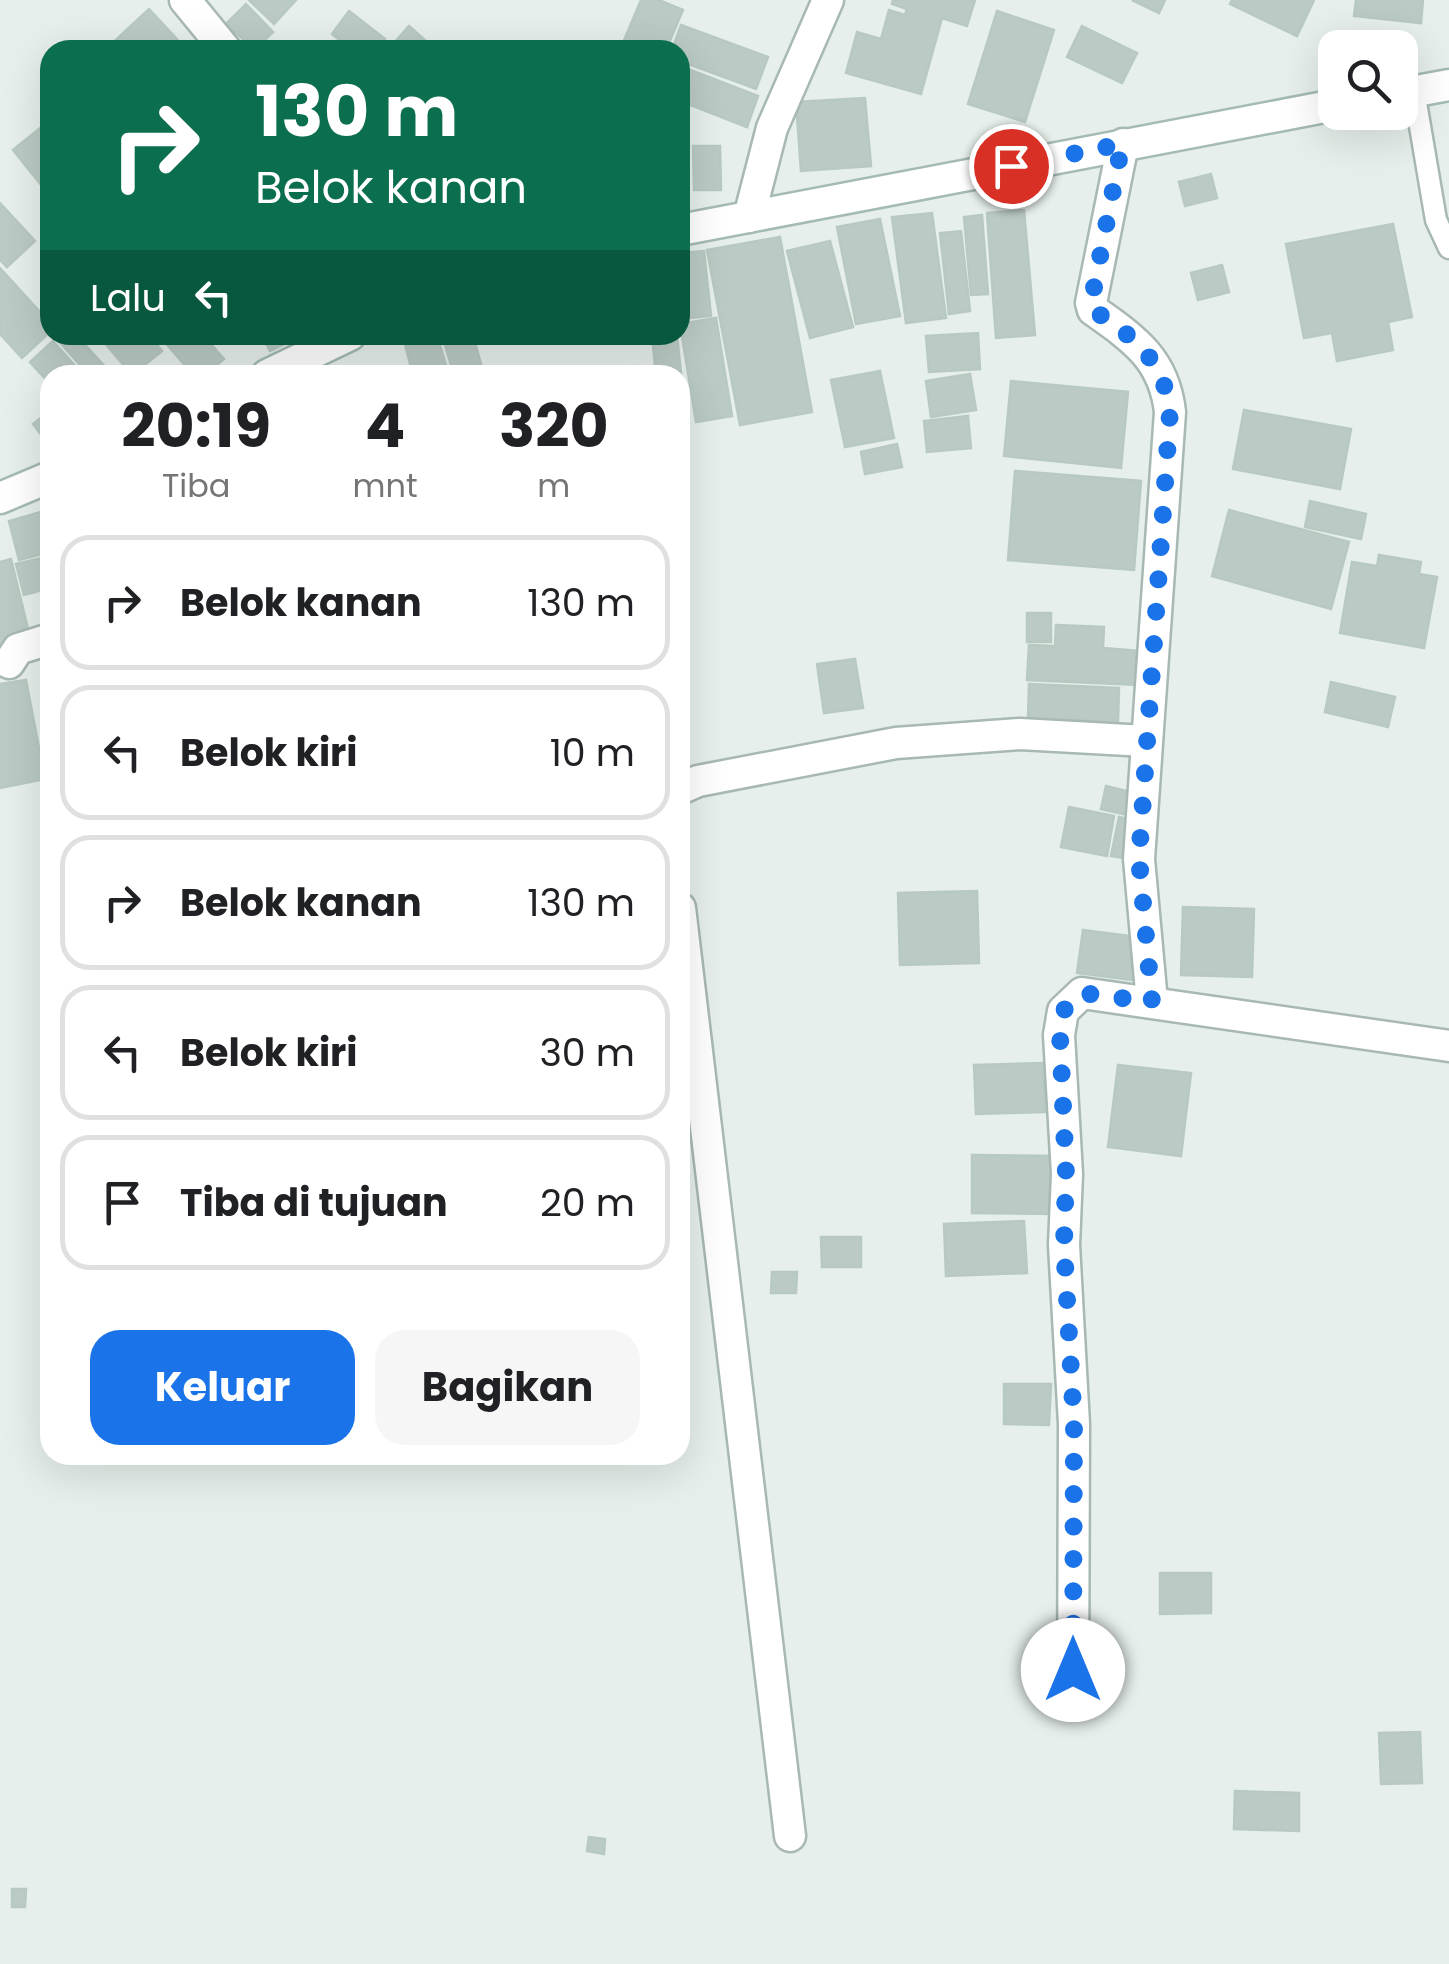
<!DOCTYPE html>
<html lang="id">
<head>
<meta charset="utf-8">
<style>
  :root { --surface:#fff; --page:#f6f6f6; --text:#202124; --muted:#757577; --line:#e0e0e0; --accent:#1a73e8 }
  body { margin:0; font-family:Poppins,sans-serif; background:var(--page); color:var(--text); height:100vh; display:flex; flex-direction:column; font-size:38px; white-space:nowrap }
  * { box-sizing:border-box; margin:0 }
  p { font-size:32px; color:var(--muted) }
  .icon { flex:none; width:55px; height:55px; fill:none; stroke:currentColor; stroke-width:2; stroke-linecap:round; stroke-linejoin:round }
  .map { position:relative; flex:1; overflow:hidden }
  .sheet { position:absolute; left:40px; top:365px; width:650px; height:1100px; display:flex; flex-direction:column; background:var(--surface); border-radius:30px; box-shadow:0 10px 40px #0002 }
  .sheet>* { flex:none }
  .top-card { position:absolute; left:40px; top:40px; width:650px; height:305px; border-radius:30px; box-shadow:0 10px 40px #0002; background:#0b6e4f; color:#fff; overflow:hidden }
  .fabs { position:absolute; left:1318px; top:30px; display:grid; gap:20px }
  .fabs a { display:grid; place-items:center; width:100px; height:100px; border-radius:20px; background:var(--surface); box-shadow:0 10px 40px #0002; font-size:50px }
  .pin { position:absolute; display:grid; place-items:center; width:85px; height:85px; color:#fff; margin:-42px; border:5px solid #fff; border-radius:50%; box-shadow:0 2px 10px #0007 }
  .me { position:absolute; width:110px; margin:-55px; rotate:0deg; stroke-linejoin:round; filter:drop-shadow(0 0 8px #0008) }
  .turn { display:flex; align-items:center; gap:35px; height:210px; padding:0 50px; font-size:45px }
  .turn .icon { width:130px; height:130px; stroke-width:2.5 }
  .turn b { display:block; font-size:70px; line-height:85px }
  .then { display:flex; align-items:center; height:95px; padding:0 50px; background:#0003; gap:20px; font-size:38px }
  .eta { display:flex; justify-content:space-evenly; align-items:center; height:170px; text-align:center }
  .eta b { font-size:60px; font-weight:700; line-height:70px }
  .action { display:flex; gap:20px; margin-top:auto; padding:20px 50px }
  .action a { flex:1; height:115px; border-radius:30px; background:var(--accent); color:#fff; font-size:40px; font-weight:700; line-height:115px; text-align:center }
  .action a+a { background:var(--page); color:var(--text) }
  ul { padding:0; list-style:none }
  li { display:flex; align-items:center; gap:30px; height:135px; margin:0 20px 15px; padding:0 30px; border:5px solid var(--line); border-radius:30px }
  li div { flex:1 }
  li b { display:block; font-size:38px }
  li em { font-style:normal }
  .map>svg:first-child { display:block }
  .building { fill:#bbcac4; stroke:#b8c9c2; stroke-width:2.5 }
  .lines { fill:none; stroke-linecap:round; stroke-linejoin:round }
  .lane-casing { stroke:#a8b8b2; stroke-width:25 }
  .street-casing { stroke:#a8b8b2; stroke-width:35 }
  .secondary-casing { stroke:#a4bbb3; stroke-width:35 }
  .lane { stroke:#fff; stroke-width:20 }
  .street { stroke:#fff; stroke-width:30 }
  .secondary { stroke:#fff; stroke-width:30 }
  .route { stroke:#1a73e8; stroke-width:18; stroke-dasharray:0 32.4 }
</style>
</head>
<body>
<div class="map">
<svg width="1449" height="1964" viewBox="0 0 1449 1964">
  <rect width="100%" height="100%" fill="#e6efeb"/>
  <g class="building">
    <path d="M249 0H296L274 24Z"/>
    <path d="M641 0H659L683 10 666 50H620Z"/>
    <path d="M893 0H975L967 26 942 18 921 94 846 73 857 32 881 39 889 10 905 15 907 9 892 4Z"/>
    <path d="M1132 0H1165L1159 13Z"/>
    <path d="M1232 0H1314L1297 36 1230 4Z"/>
    <path d="M1356 0H1423L1421 23 1354 16Z"/>
    <path d="M246 4 273 32 255 50 226 24Z"/>
    <path d="M149 9 187 50H105Z"/>
    <path d="M349 11 385 39 376 50H352L332 34Z"/>
    <path d="M997 11 1054 30 1025 122 968 104Z"/>
    <path d="M681 25 768 57 756 89 680 61V50H672Z"/>
    <path d="M409 26 436 50H388Z"/>
    <path d="M1082 26 1137 53 1122 83 1067 57Z"/>
    <path d="M680 66 758 96 747 127 680 101Z"/>
    <path d="M865 98 871 166 801 171 796 102Z"/>
    <path d="M50 120V196L13 150Z"/>
    <rect x="680" y="141" width="7" height="51"/>
    <path d="M693 146H720L721 190H694Z"/>
    <path d="M1211 174 1217 198 1185 206 1179 182Z"/>
    <path d="M0 203 35 241 7 267 0 260Z"/>
    <path d="M1024 210 1035 335 996 338 987 213Z"/>
    <path d="M932 213 946 318 906 323 892 217Z"/>
    <path d="M982 215 988 294 971 295 964 217Z"/>
    <path d="M880 219 900 316 856 324 837 227Z"/>
    <path d="M1393 224 1412 317 1388 322 1393 350 1337 361 1332 333 1304 338 1286 244Z"/>
    <path d="M961 231 970 311 949 314 940 233Z"/>
    <path d="M780 237 812 412 740 425 707 250Z"/>
    <path d="M830 241 853 327 810 338 787 251Z"/>
    <path d="M704 251 711 316 680 319V253Z"/>
    <path d="M1222 265 1229 292 1198 300 1191 273Z"/>
    <path d="M0 268 50 323V332L22 358 0 334Z"/>
    <path d="M716 318 732 416 696 422 680 324Z"/>
    <path d="M978 333 980 369 929 372 926 336Z"/>
    <path d="M60 335H76L107 369 100 375H89L56 338Z"/>
    <path d="M98 335H149L162 351 132 375Z"/>
    <path d="M159 335H203L224 359 205 375H193Z"/>
    <path d="M262 335H302L270 351Z"/>
    <path d="M437 335 447 369 413 375 405 344Z"/>
    <path d="M442 335H473L484 375H454Z"/>
    <path d="M652 335H677L684 402H680V375H656Z"/>
    <path d="M53 341 83 375H50V384L30 362Z"/>
    <path d="M880 371 894 438 845 447 831 380Z"/>
    <path d="M970 374 976 410 931 417 926 381Z"/>
    <path d="M1011 381 1128 392 1121 468 1004 456Z"/>
    <path d="M1244 410 1351 429 1340 489 1233 469Z"/>
    <path d="M50 411V446L33 424Z"/>
    <path d="M968 416 971 448 927 452 924 421Z"/>
    <path d="M897 444 902 467 865 474 861 452Z"/>
    <path d="M1015 471 1141 481 1134 570 1008 560Z"/>
    <path d="M1310 501 1366 514 1361 539 1305 527Z"/>
    <path d="M48 510 50 552 19 560 9 521Z"/>
    <path d="M1229 510 1349 542 1331 609 1212 576Z"/>
    <path d="M1379 555 1421 562 1419 574 1437 577 1424 648 1340 633 1352 562 1377 566Z"/>
    <path d="M50 556V588L24 595 16 564Z"/>
    <path d="M11 559 30 637 0 644V562Z"/>
    <rect x="1027" y="613" width="24" height="29"/>
    <path d="M1056 625 1104 627 1103 648 1139 651 1138 685 1027 680 1029 645 1055 646Z"/>
    <path d="M855 659 863 708 824 713 817 664Z"/>
    <path d="M26 680 45 779 0 788V684Z"/>
    <path d="M1331 682 1395 697 1388 727 1325 712Z"/>
    <path d="M1029 684 1119 688 1118 721 1028 718Z"/>
    <path d="M1106 786 1138 794 1132 816 1101 809Z"/>
    <path d="M1069 807 1114 816 1107 856 1061 847Z"/>
    <path d="M1119 817 1137 821 1130 859 1111 856Z"/>
    <path d="M977 891 979 963 900 965 898 893Z"/>
    <path d="M1183 907 1254 909 1252 977 1181 975Z"/>
    <path d="M1083 930 1138 937 1133 980 1077 973Z"/>
    <path d="M1043 1063 1045 1112 976 1114 974 1065Z"/>
    <path d="M1118 1065 1191 1073 1181 1156 1108 1147Z"/>
    <path d="M972 1155 1061 1156V1214L972 1213Z"/>
    <path d="M1024 1221 1027 1273 946 1276 944 1224Z"/>
    <path d="M821 1237H861V1267H822Z"/>
    <path d="M772 1272H797L796 1293H771Z"/>
    <path d="M1004 1384H1051L1049 1425 1004 1424Z"/>
    <path d="M1160 1573H1211V1613L1160 1614Z"/>
    <path d="M1420 1732 1422 1783 1381 1784 1379 1733Z"/>
    <path d="M1235 1791 1299 1793V1831L1234 1829Z"/>
    <path d="M589 1837 605 1839 604 1854 587 1851Z"/>
    <path d="M12 1889H26L25 1907H12Z"/>
  </g>
  <g class="lines">
    <g class="lane-casing">
      <path id="lane" d="M1414 91 1436 220 1449 248"/>
    </g>
    <g class="street-casing">
      <g id="street">
        <path d="M185 0 226 50"/>
        <path d="M1123 144 1091 303 1093 310C1134 339 1164 359 1170 412L1139 859 1152 1002"/>
        <path d="M749 217 772 128 828 0"/>
        <path d="M9 663 18 649 50 639"/>
        <path d="M680 789 698 781 896 743 1020 734 1146 741"/>
        <path d="M680 908 790 1836"/>
        <path d="M1073 1705 1074 1424 1064 1245 1067 1174 1059 1035 1063 1011 1082 993 1449 1046"/>
      </g>
    </g>
    <g class="secondary-casing">
      <g id="secondary">
        <path d="M1400 94 1449 85"/>
        <path d="M680 230 1335 105"/>
        <path d="M267 375 350 335"/>
        <path d="M0 498 50 477"/>
      </g>
    </g>
    <use href="#lane" class="lane"/>
    <use href="#street" class="street"/>
    <use href="#secondary" class="secondary"/>
  </g>
  <g class="lines">
    <path class="route" d="M1011 166 1122 144 1091 303 1093 310C1135 338 1164 360 1170 412L1139 858 1152 1002 1082 993 1063 1011 1060 1035 1066 1174 1064 1245 1074 1424 1073 1670"/>
  </g>
</svg>
<div class="fabs">
<a><svg class="icon" aria-label="search" viewBox="0 0 24 24"><circle cx="10" cy="10" r="6"/><path d="M15 15l6 6"/></svg></a>
</div>
<div class="pin" style="left:1011px;top:166px;background:#d93025"><svg class="icon" aria-label="arrive" viewBox="0 0 24 24"><path d="M6 21V4h12l-3 4 3 4H6"/></svg></div>
<svg class="me" style="left:1073px;top:1670px" viewBox="-20 -20 40 40"><circle r="19" fill="#fff"/><path d="M0-13L10 11 0 6-10 11z" fill="#1a73e8"/></svg>
<div class="top-card">
<div class="turn"><svg class="icon" aria-label="right" viewBox="0 0 24 24"><path d="M7 20v-9h11M14 6l5 5-5 5"/></svg><div><b>130 m</b>Belok kanan</div></div>
<div class="then">Lalu<svg class="icon" aria-label="left" viewBox="0 0 24 24"><path d="M17 20v-9H6M10 6l-5 5 5 5"/></svg></div>
</div>
<section class="sheet">
<div class="eta">
<div><b>20:19</b><p>Tiba</p></div>
<div><b>4</b><p>mnt</p></div>
<div><b>320</b><p>m</p></div>
</div>
<ul>
<li><svg class="icon" aria-label="right" viewBox="0 0 24 24"><path d="M7 20v-9h11M14 6l5 5-5 5"/></svg><div><b>Belok kanan</b></div><em>130 m</em></li>
<li><svg class="icon" aria-label="left" viewBox="0 0 24 24"><path d="M17 20v-9H6M10 6l-5 5 5 5"/></svg><div><b>Belok kiri</b></div><em>10 m</em></li>
<li><svg class="icon" aria-label="right" viewBox="0 0 24 24"><path d="M7 20v-9h11M14 6l5 5-5 5"/></svg><div><b>Belok kanan</b></div><em>130 m</em></li>
<li><svg class="icon" aria-label="left" viewBox="0 0 24 24"><path d="M17 20v-9H6M10 6l-5 5 5 5"/></svg><div><b>Belok kiri</b></div><em>30 m</em></li>
<li><svg class="icon" aria-label="arrive" viewBox="0 0 24 24"><path d="M6 21V4h12l-3 4 3 4H6"/></svg><div><b>Tiba di tujuan</b></div><em>20 m</em></li>
</ul>
<div class="action"><a>Keluar</a><a>Bagikan</a></div>
</section>
</div>
</body>
</html>
